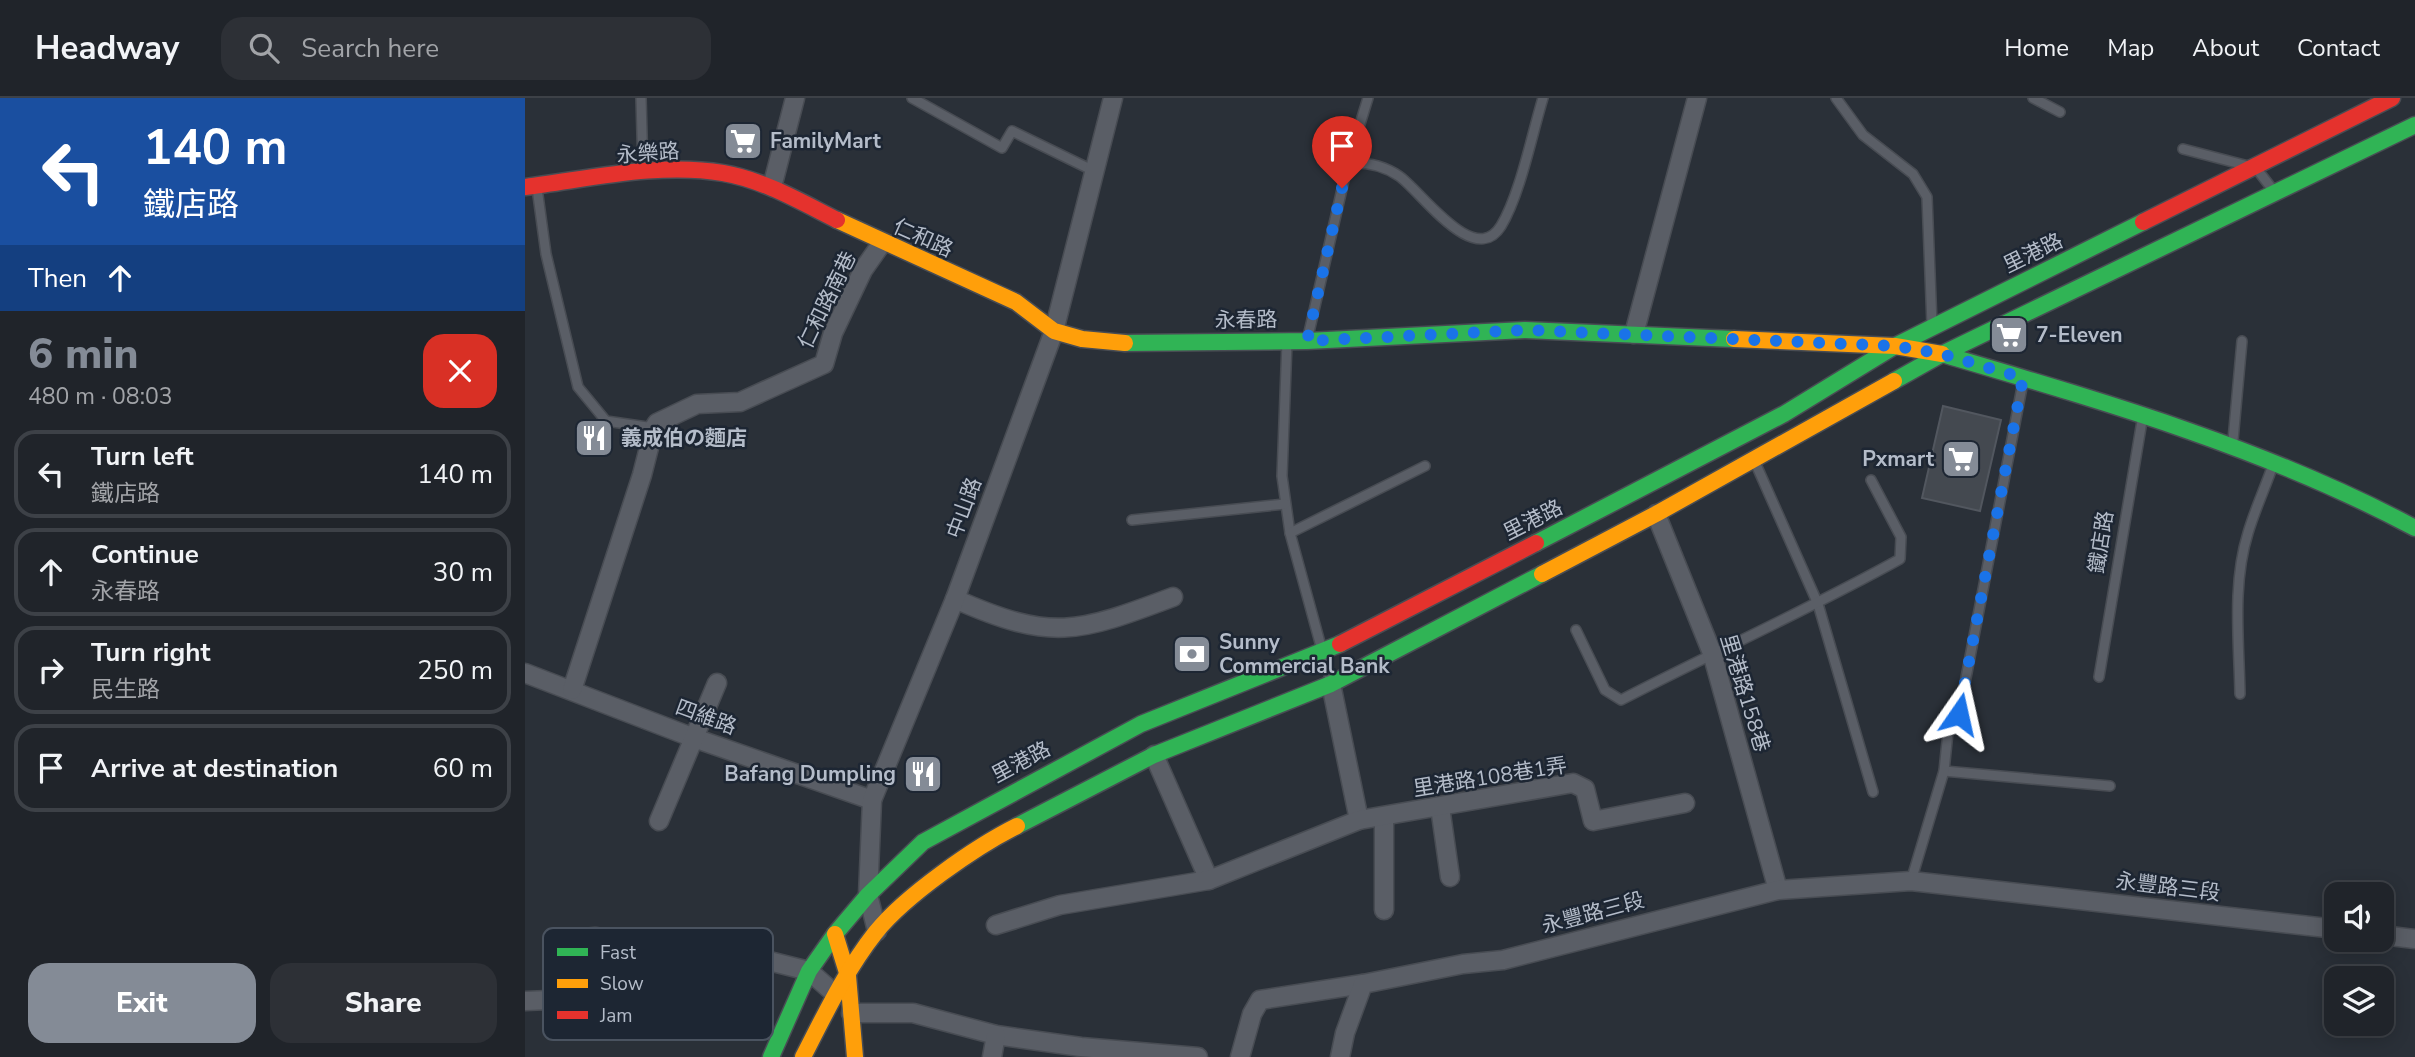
<!DOCTYPE html>
<html lang="en">
<head>
<meta charset="utf-8">
<style>
  :root { --surface:#20242a; --page:#2d3036; --text:#f1f3f6; --muted:#a2a4a8; --line:#3d4147; --accent:#848b96 }
  body { margin:0; font-family:"Nunito Sans","Noto Sans TC","Noto Sans JP",sans-serif; background:var(--page); color:var(--text); height:100vh; display:flex; flex-direction:column; font-size:26px; white-space:nowrap }
  * { box-sizing:border-box; margin:0 }
  p { font-size:23px; color:var(--muted) }
  .icon { flex:none; width:38px; height:38px; fill:none; stroke:currentColor; stroke-width:2; stroke-linecap:round; stroke-linejoin:round }
  .map { position:relative; flex:1; overflow:hidden }
  .details { display:flex; flex-direction:column; background:var(--surface); width:525px }
  .details>* { flex:none }
  .hud { background:#1a4fa0; color:#fff; overflow:hidden }
  .tools { position:absolute; left:1799px; top:784px; display:grid; gap:14px }
  .tools a { display:grid; place-items:center; width:70px; height:70px; border-radius:14px; background:var(--surface); box-shadow:0 4px 18px #0003,0 0 0 2px var(--line); font-size:35px }
  .pin { position:absolute; display:grid; place-items:center; width:60px; height:60px; color:#fff; margin:-72px -30px; border-radius:50% 50% 50% 0; rotate:-45deg; box-shadow:0 0 7px #0007 }
  .pin .icon { rotate:45deg }
  .me { position:absolute; width:77px; margin:-38px; rotate:11deg; stroke-linejoin:round; filter:drop-shadow(0 0 5px #0008) }
  .turn { display:flex; align-items:center; gap:24px; height:147px; padding:0 28px; font-size:32px }
  .turn .icon { width:91px; height:91px; stroke-width:2.5 }
  .turn b { display:block; font-size:49px; line-height:60px }
  .then { display:flex; align-items:center; height:66px; padding:0 28px; background:#0003; gap:14px; font-size:26px }
  .round { display:grid; place-items:center; flex:none; width:74px; height:74px; border-radius:21px; background:var(--page) }
  .summary { display:flex; align-items:center; justify-content:space-between; height:119px; padding:0 28px }
  h1 { font-size:42px; font-weight:800; line-height:52px; color:var(--accent) }
  .action { display:flex; gap:14px; margin-top:auto; padding:14px 28px }
  .action a { flex:1; height:80px; border-radius:21px; background:var(--accent); color:#fff; font-size:28px; font-weight:800; line-height:80px; text-align:center }
  .action a+a { background:var(--page); color:var(--text) }
  ul { padding:0; list-style:none }
  li { display:flex; align-items:center; gap:21px; height:88px; margin:0 14px 10px; padding:0 14px; border:4px solid var(--line); border-radius:21px }
  li div { flex:1 }
  li b { display:block; font-size:26px }
  li em { font-style:normal }
  header { display:flex; align-items:center; gap:42px; box-sizing:border-box; height:98px; padding:0 35px; background:var(--surface); border-bottom:2px solid var(--line) }
  header strong { font-size:33px }
  nav { display:flex; gap:38px; margin-inline-start:auto; font-size:24px }
  .search { width:490px; height:63px; background:var(--page); display:flex; align-items:center; gap:18px; box-sizing:border-box; padding:0 24px; border-radius:21px; color:var(--muted); font-size:26px }
  main { display:flex; flex:1; min-height:0 }
  .map>svg:first-child { display:block }
  .building { fill:#444950; stroke:#52575f; stroke-width:2 }
  .lines { fill:none; stroke-linecap:round; stroke-linejoin:round }
  .lane-casing { stroke:#484c53; stroke-width:12 }
  .street-casing { stroke:#484c53; stroke-width:21 }
  .fast-casing { stroke:#484c53; stroke-width:19 }
  .slow-casing { stroke:#484c53; stroke-width:19 }
  .jam-casing { stroke:#484c53; stroke-width:19 }
  .lane { stroke:#5a5e66; stroke-width:9 }
  .street { stroke:#5a5e66; stroke-width:18 }
  .fast { stroke:#30b455; stroke-width:16 }
  .slow { stroke:#ff9f0a; stroke-width:16 }
  .jam { stroke:#e5322d; stroke-width:16 }
  .route { stroke:#1a73e8; stroke-width:12; stroke-dasharray:0 21.6 }
  .labels { text-anchor:middle; dominant-baseline:central; stroke-width:5; stroke-linejoin:round; paint-order:stroke }
  .poi-label { font-size:21px; font-weight:bold; fill:#b4bcc9; stroke:#1d2633; text-anchor:start }
  .street-label { font-size:21px; fill:#b4bcc9; stroke:#1d2633 }
  .key { fill:#1d2633; stroke:#4a5360; stroke-width:2 }
  .key-label { font-size:19px; fill:#b4bcc9 }
</style>
</head>
<body>
<header>
<strong>Headway</strong>
<div class="search"><svg class="icon" aria-label="search" viewBox="0 0 24 24"><circle cx="10" cy="10" r="6"/><path d="M15 15l6 6"/></svg>Search here</div>
<nav><a>Home</a><a>Map</a><a>About</a><a>Contact</a></nav>
</header>
<main>
<section class="details">
<div class="hud">
<div class="turn"><svg class="icon" aria-label="left" viewBox="0 0 24 24"><path d="M17 20v-9H6M10 6l-5 5 5 5"/></svg><div><b>140 m</b>鐵店路</div></div>
<div class="then">Then<svg class="icon" aria-label="ahead" viewBox="0 0 24 24"><path d="M12 20V5M6 11l6-6 6 6"/></svg></div>
</div>
<div class="summary"><div><h1>6 min</h1><p>480 m · 08:03</p></div><a class="round" style="background:#d93025;color:#fff"><svg class="icon" aria-label="close" viewBox="0 0 24 24"><path d="M6 6l12 12M18 6L6 18"/></svg></a></div>
<ul>
<li><svg class="icon" aria-label="left" viewBox="0 0 24 24"><path d="M17 20v-9H6M10 6l-5 5 5 5"/></svg><div><b>Turn left</b><p>鐵店路</p></div><em>140 m</em></li>
<li><svg class="icon" aria-label="ahead" viewBox="0 0 24 24"><path d="M12 20V5M6 11l6-6 6 6"/></svg><div><b>Continue</b><p>永春路</p></div><em>30 m</em></li>
<li><svg class="icon" aria-label="right" viewBox="0 0 24 24"><path d="M7 20v-9h11M14 6l5 5-5 5"/></svg><div><b>Turn right</b><p>民生路</p></div><em>250 m</em></li>
<li><svg class="icon" aria-label="arrive" viewBox="0 0 24 24"><path d="M6 21V4h12l-3 4 3 4H6"/></svg><div><b>Arrive at destination</b></div><em>60 m</em></li>
</ul>
<div class="action"><a>Exit</a><a>Share</a></div>
</section>
<div class="map">
<svg width="1890" height="959" viewBox="0 0 1890 959">
  <rect width="100%" height="100%" fill="#2a3038"/>
  <path class="building" d="M1418 308 1476 322 1455 413 1397 400Z"/>
  <g class="lines">
    <g class="lane-casing">
      <g id="lane">
        <path d="M116 0 118 72"/>
        <path d="M387 0 477 50 487 33 569 73"/>
        <path d="M1311 0 1338 37 1388 76 1402 99 1407 227"/>
        <path d="M1508 0 1535 14"/>
        <path d="M1658 51 1731 70 1748 92"/>
        <path d="M823 65C841 64 859 68 874 78 896 93 949 171 976 128 995 97 1007 36 1018 0"/>
        <path d="M12 90 21 156 53 289 81 323 129 330"/>
        <path d="M782 243 823 65 843 0"/>
        <path d="M762 244 757 378 765 435 806 585"/>
        <path d="M1708 342 1717 243"/>
        <path d="M1229 362 1293 506 1348 694"/>
        <path d="M607 422 760 406"/>
        <path d="M765 435 900 368"/>
        <path d="M1051 532 1080 592 1096 602C1189 554 1283 512 1375 461L1376 439 1346 382"/>
        <path d="M1574 579 1618 317"/>
        <path d="M1715 596C1714 543 1707 486 1723 435 1730 411 1741 388 1749 364"/>
        <path d="M1434 616 1498 284"/>
        <path d="M1419 673 1585 688"/>
        <path d="M1386 783 1419 673 1423 634"/>
      </g>
    </g>
    <g class="street-casing">
      <g id="street">
        <path d="M247 89 270 0"/>
        <path d="M1109 236 1172 0"/>
        <path d="M1131 416 1187 555 1253 792"/>
        <path d="M430 501C527 544 552 535 648 499"/>
        <path d="M0 575 169 640 347 702"/>
        <path d="M806 586 834 722"/>
        <path d="M47 592 117 377 129 330 132 325 172 306 215 304 299 266 308 235 338 172 357 145"/>
        <path d="M629 657 684 782"/>
        <path d="M915 709 925 779"/>
        <path d="M134 723 192 585"/>
        <path d="M859 812V719"/>
        <path d="M471 827 535 807 684 782 834 722 1048 685 1060 691 1068 723 1160 705"/>
        <path d="M352 833 343 797 347 702 430 501 529 233 588 0"/>
        <path d="M1857 837 1890 841"/>
        <path d="M0 903 49 901 55 892 49 846 59 840 70 839 248 864 284 873 310 896"/>
        <path d="M326 915H388L471 937 556 949 673 959"/>
        <path d="M467 959 471 937"/>
        <path d="M715 959 727 916 735 902 838 886"/>
        <path d="M815 959 820 935 838 886 938 866 978 862 1253 792 1386 783 1811 831"/>
      </g>
    </g>
    <g class="fast-casing">
      <g id="fast">
        <path d="M600 245 782 243 1000 232 1209 241"/>
        <path d="M1417 256C1580 304 1740 350 1890 430"/>
        <path d="M1369 283 1417 256 1890 27"/>
        <path d="M1011 445 1259 316 1370 248 1618 124"/>
        <path d="M492 728 629 657 806 586 1017 476"/>
        <path d="M246 959 284 873 310 836 343 797 398 744 616 626 815 546"/>
      </g>
    </g>
    <g class="slow-casing">
      <g id="slow">
        <path d="M312 122 491 204 529 233 557 241 600 245"/>
        <path d="M1209 241 1370 248 1417 256"/>
        <path d="M1017 476 1131 416 1369 283"/>
        <path d="M310 836 323 878 330 959"/>
        <path d="M278 959C300 916 321 872 351 834 380 798 450 749 492 728"/>
      </g>
    </g>
    <g class="jam-casing">
      <g id="jam">
        <path d="M0 89C64 81 134 64 198 75 239 82 276 104 312 122"/>
        <path d="M1618 124 1867 0"/>
        <path d="M815 546 1011 445"/>
      </g>
    </g>
    <use href="#lane" class="lane"/>
    <use href="#street" class="street"/>
    <use href="#fast" class="fast"/>
    <use href="#slow" class="slow"/>
    <use href="#jam" class="jam"/>
  </g>
  <g class="lines">
    <path class="route" d="M817 90 782 243 1000 232 1370 248 1417 256 1498 280 1434 616"/>
  </g>
  <defs>
    <g id="supermarket-square" transform="scale(2.0125)"><rect x="-9" y="-9" width="18" height="18" rx="4" fill="#848b96" stroke="#1d2633"/><path d="M-6-5.5h2.5l.6 2H6L4.5 2H-2.5L-4.4-4H-6ZM-1.5 3.2a1.3 1.3 0 1 0 .1 0ZM3 3.2a1.3 1.3 0 1 0 .1 0Z" fill="#fff"/></g>
    <g id="restaurant-square" transform="scale(2.0125)"><rect x="-9" y="-9" width="18" height="18" rx="4" fill="#848b96" stroke="#1d2633"/><path d="M-5-6h1v4h1v-4h1v4h1v-4h1v5L-1.5 .5V6h-2V.5L-5-1ZM5-6V6H3V1.5H1.5Q1.5-4 5-6Z" fill="#fff"/></g>
    <g id="bank-square" transform="scale(2.0125)"><rect x="-9" y="-9" width="18" height="18" rx="4" fill="#848b96" stroke="#1d2633"/><path d="M-6-4H6V4H-6ZM0-2.3a2.3 2.3 0 1 0 0 4.6a2.3 2.3 0 1 0 0-4.6Z" fill="#fff"/></g>
  </defs>
  <g fill-rule="evenodd">
    <use href="#supermarket-square" x="218" y="43"/>
    <use href="#supermarket-square" x="1484" y="237"/>
    <use href="#restaurant-square" x="69" y="340"/>
    <use href="#supermarket-square" x="1436" y="361"/>
    <use href="#bank-square" x="667" y="556"/>
    <use href="#restaurant-square" x="398" y="676"/>
  </g>
  <g class="labels">
    <g class="poi-label">
      <text x="245" y="43">FamilyMart</text>
      <text x="1511" y="237">7-Eleven</text>
      <text x="96" y="340">義成伯の麵店</text>
      <text x="1409" y="361" text-anchor="end">Pxmart</text>
      <text x="694" y="544">Sunny<tspan x="694" dy="24">Commercial Bank</tspan></text>
      <text x="371" y="676" text-anchor="end">Bafang Dumpling</text>
    </g>
    <g class="street-label">
      <text transform="translate(123 55) rotate(-4)">永樂路</text>
      <text transform="translate(398 140) rotate(24)">仁和路</text>
      <text transform="translate(1508 155) rotate(-26)">里港路</text>
      <text transform="translate(302 202) rotate(-64)">仁和路南巷</text>
      <text transform="translate(721 222) rotate(-1)">永春路</text>
      <text transform="translate(439 410) rotate(-70)">中山路</text>
      <text transform="translate(1008 422) rotate(-27)">里港路</text>
      <text transform="translate(1576 444) rotate(-81)">鐵店路</text>
      <text transform="translate(1220 595) rotate(73)">里港路158巷</text>
      <text transform="translate(181 619) rotate(20)">四維路</text>
      <text transform="translate(496 664) rotate(-28)">里港路</text>
      <text transform="translate(965 679) rotate(-9)">里港路108巷1弄</text>
      <text transform="translate(1643 789) rotate(7)">永豐路三段</text>
      <text transform="translate(1068 815) rotate(-15)">永豐路三段</text>
    </g>
  </g>
  <rect x="18" y="830" width="230" height="112" rx="10" class="key"/>
  <rect x="32" y="850" width="31" height="8" fill="#30b455"/>
  <rect x="32" y="881" width="31" height="9" fill="#ff9f0a"/>
  <rect x="32" y="913" width="31" height="8" fill="#e5322d"/>
  <g class="key-label">
    <text x="75" y="861">Fast</text>
    <text x="75" y="892">Slow</text>
    <text x="75" y="924">Jam</text>
  </g>
</svg>
<div class="tools">
<a><svg class="icon" aria-label="sound" viewBox="0 0 24 24"><path d="M4 9h4l5-4v14l-5-4H4zM17 9q2 3 0 6"/></svg></a>
<a><svg class="icon" aria-label="layers" viewBox="0 0 24 24"><path d="M12 4l9 5-9 5-9-5zM3 14l9 5 9-5"/></svg></a>
</div>
<div class="pin" style="left:817px;top:90px;background:#d93025"><svg class="icon" aria-label="arrive" viewBox="0 0 24 24"><path d="M6 21V4h12l-3 4 3 4H6"/></svg></div>
<svg class="me" style="left:1434px;top:616px" viewBox="-20 -20 40 40"><path d="M0-17L14 15 0 8-14 15z" fill="#1a73e8" stroke="#fff" stroke-width="4"/></svg>
</div>
</main>
</body>
</html>
